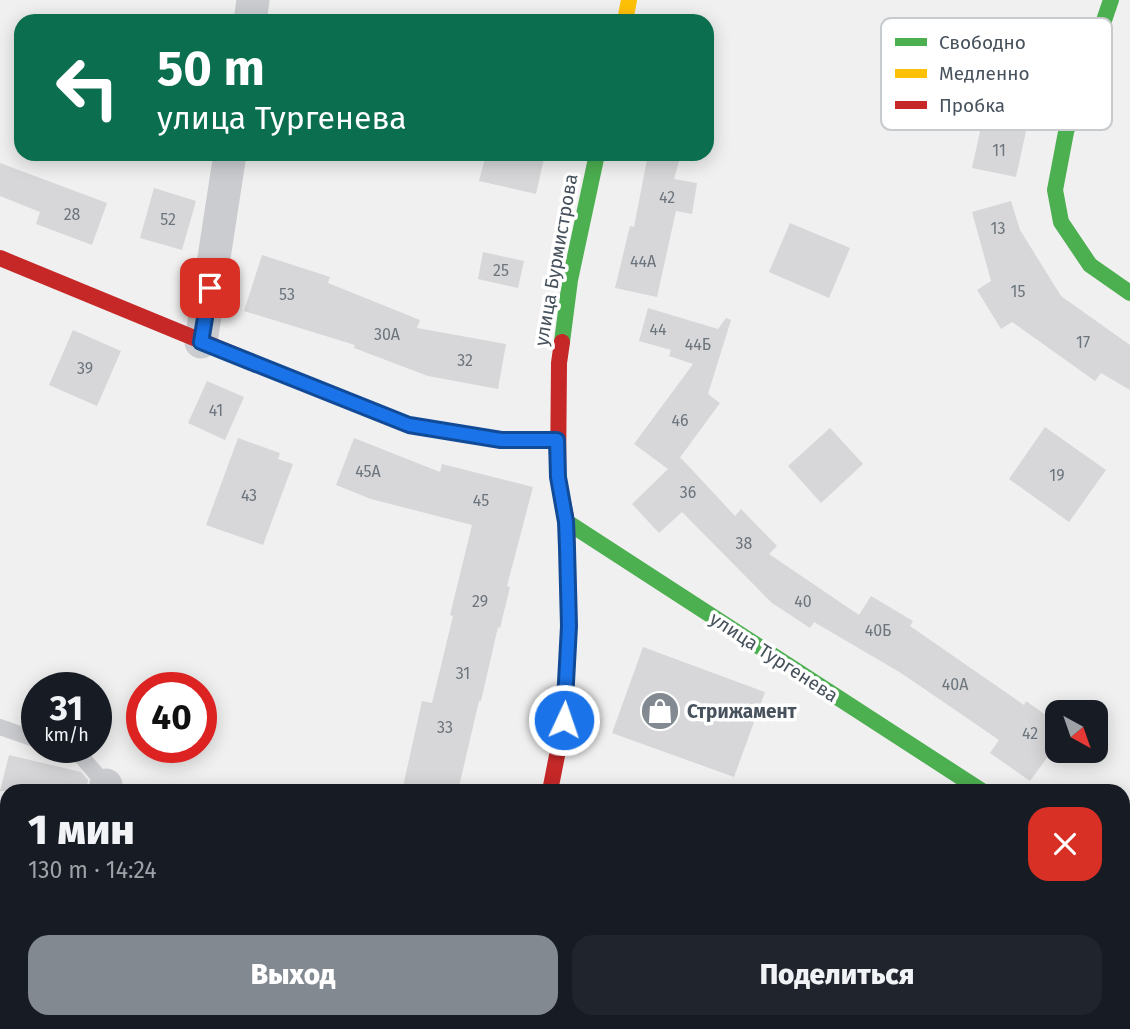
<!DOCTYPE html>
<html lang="ru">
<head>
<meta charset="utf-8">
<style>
  :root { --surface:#171b24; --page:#20242c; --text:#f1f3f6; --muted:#9ea1a6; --accent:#828990 }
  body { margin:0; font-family:"Fira Sans",sans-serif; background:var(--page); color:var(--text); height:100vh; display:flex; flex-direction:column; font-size:26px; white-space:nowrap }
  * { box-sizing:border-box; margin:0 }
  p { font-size:23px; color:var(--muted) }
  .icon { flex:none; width:38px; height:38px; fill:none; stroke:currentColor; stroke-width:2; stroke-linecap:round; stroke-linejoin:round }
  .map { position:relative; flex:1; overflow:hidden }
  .panel { position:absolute; left:0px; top:784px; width:1130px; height:245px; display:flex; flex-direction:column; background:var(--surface); border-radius:21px 21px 0 0; box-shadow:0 4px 18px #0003 }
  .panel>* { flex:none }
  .top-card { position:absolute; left:14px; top:14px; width:700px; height:147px; border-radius:21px; box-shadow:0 4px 18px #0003; background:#0b6e4f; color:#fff; overflow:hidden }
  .needle { width:46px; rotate:140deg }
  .controls { position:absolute; left:1045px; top:700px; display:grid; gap:14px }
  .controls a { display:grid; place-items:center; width:63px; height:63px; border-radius:14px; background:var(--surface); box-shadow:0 4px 18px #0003; font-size:35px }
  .speed { position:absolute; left:21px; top:672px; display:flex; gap:14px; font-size:35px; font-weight:700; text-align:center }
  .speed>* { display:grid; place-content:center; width:91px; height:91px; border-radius:50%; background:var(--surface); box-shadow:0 4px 18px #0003; line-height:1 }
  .speed small { font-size:18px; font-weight:400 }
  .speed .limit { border:10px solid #d22; background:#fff; color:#111 }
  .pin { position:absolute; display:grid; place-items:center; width:60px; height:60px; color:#fff; margin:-30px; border-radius:14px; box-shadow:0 4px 10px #0006 }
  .me { position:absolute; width:77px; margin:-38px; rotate:3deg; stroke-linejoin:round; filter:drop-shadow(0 0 5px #0008) }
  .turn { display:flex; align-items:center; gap:24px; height:147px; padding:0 28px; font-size:32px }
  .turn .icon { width:91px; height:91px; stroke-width:2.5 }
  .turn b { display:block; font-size:49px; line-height:60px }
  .round { display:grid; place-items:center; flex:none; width:74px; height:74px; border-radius:21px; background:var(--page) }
  .overview { display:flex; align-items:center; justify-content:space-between; height:119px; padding:0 28px }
  h1 { font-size:42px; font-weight:800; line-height:52px }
  .primary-button { display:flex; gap:14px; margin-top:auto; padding:14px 28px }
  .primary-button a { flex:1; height:80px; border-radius:21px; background:var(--accent); color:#fff; font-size:28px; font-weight:800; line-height:80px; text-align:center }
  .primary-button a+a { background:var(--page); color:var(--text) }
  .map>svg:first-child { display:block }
  .building { fill:#d7d7d9 }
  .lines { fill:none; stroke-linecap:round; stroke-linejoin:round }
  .lane { stroke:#cacccf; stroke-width:16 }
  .street { stroke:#cacccf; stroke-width:33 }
  .fast { stroke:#4caf50; stroke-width:16 }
  .slow { stroke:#ffc107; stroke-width:16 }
  .jam { stroke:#c62828; stroke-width:16 }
  .route-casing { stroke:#114b97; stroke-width:18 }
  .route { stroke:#1a73e8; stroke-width:12 }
  .labels { text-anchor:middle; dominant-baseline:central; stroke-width:7; stroke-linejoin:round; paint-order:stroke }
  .number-label { font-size:16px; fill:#6c757d }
  .street-label { font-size:19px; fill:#47525d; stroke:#fff }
  .poi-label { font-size:19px; font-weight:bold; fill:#47525d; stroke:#fff; text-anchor:start }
  .key { fill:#fff; stroke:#c8cbce; stroke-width:2 }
  .key-label { font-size:19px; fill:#47525d }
</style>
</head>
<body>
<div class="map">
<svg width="1130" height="1029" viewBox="0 0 1130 1029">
  <rect width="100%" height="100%" fill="#f1f0f0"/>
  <g class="building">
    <path d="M982 122 1026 131 1016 177 972 168Z"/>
    <path d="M486 154H545L536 194 479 181Z"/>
    <path d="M648 154H681L674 179 697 183 692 214 676 211 657 297 615 288 630 226 634 227Z"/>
    <path d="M0 163 107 203 92 245 36 224 40 212 0 196Z"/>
    <path d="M154 188 196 201 182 250 140 238Z"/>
    <path d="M1011 201 1020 230 1061 296 1130 345V390L1101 373 1095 381 1012 322 1001 329 977 290 991 281 972 212Z"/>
    <path d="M790 223 850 248 829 298 769 272Z"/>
    <path d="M483 252 524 261 518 288 478 279Z"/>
    <path d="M262 255 330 277 328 283 420 320 417 328 506 344 498 389 428 376 354 348 355 345 244 311Z"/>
    <path d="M648 308 718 329 726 318 731 320 708 394 720 403 679 459 681 458 735 516 741 509 777 546 769 554 859 615 871 596 913 621 910 626 1024 705 1026 701 1057 723V744L1030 781 990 753 999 740 901 673 814 622 810 628 772 603 682 512 659 533 632 504 668 469 634 444 693 364 669 356 671 350 639 341Z"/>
    <path d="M73 330 121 351 97 406 49 385Z"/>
    <path d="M207 381 244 397 225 440 188 423Z"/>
    <path d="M1045 427 1106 470 1069 522 1009 479Z"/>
    <path d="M830 428 863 464 821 503 788 466Z"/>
    <path d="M238 438 280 453 278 459 293 464 263 545 206 525Z"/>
    <path d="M354 438 440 472 442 464 533 487 507 586 510 587 500 628 498 627 481 701H479L458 791H402L422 701 432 703 453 616 450 615 472 525 371 499 336 485Z"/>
    <path d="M643 647 765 692 734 777 612 733Z"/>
    <path d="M9 755 81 772 88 780 86 791H0Z"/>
  </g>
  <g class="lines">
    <g class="lane">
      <path d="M0 727 37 740"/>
      <path d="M56 747 81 756 106 785"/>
    </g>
    <g class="street">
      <path d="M250 21 253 0"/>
      <path d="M201 342 230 154"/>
      <path d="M105 791 106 785"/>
      <path d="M1124 882 1130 887"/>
      <path d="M56 1029 57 1022"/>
    </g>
    <g class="fast">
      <path d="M1111 0 1066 132 1055 190 1061 222 1090 265 1130 293"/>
      <path d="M562 342 570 280 597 154"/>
      <path d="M567 522 982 791"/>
    </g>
    <g class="slow">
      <path d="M625 21 629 0"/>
      <path d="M279 373 409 425 501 440H557"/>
      <path d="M501 1029 503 1022"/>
    </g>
    <g class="jam">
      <path d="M0 258 279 373"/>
      <path d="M550 791 564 720 569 626 567 522 558 477 559 363 562 342"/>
    </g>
  </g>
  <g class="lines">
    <g class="route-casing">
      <path id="route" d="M210 288 201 342 409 425 501 440H557L558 477 566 522 567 548 569 626 564 720"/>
    </g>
    <use href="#route" class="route"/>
  </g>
  <defs>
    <g id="shop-disc" transform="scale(2.0125)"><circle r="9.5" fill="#828990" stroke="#fff"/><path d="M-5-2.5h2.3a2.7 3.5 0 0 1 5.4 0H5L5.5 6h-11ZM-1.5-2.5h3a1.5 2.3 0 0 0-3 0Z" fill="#fff"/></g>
  </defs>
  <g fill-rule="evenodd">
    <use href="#shop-disc" x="660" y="711"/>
  </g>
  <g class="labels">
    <g class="number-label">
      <text x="999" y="150">11</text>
      <text x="667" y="197">42</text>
      <text x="72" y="214">28</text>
      <text x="168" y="219">52</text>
      <text x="998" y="228">13</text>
      <text x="643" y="261">44А</text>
      <text x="501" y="270">25</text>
      <text x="1018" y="291">15</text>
      <text x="287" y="294">53</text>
      <text x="658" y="329">44</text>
      <text x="387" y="334">30А</text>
      <text x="1083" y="342">17</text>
      <text x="698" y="344">44Б</text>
      <text x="465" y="360">32</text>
      <text x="85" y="368">39</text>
      <text x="216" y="410">41</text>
      <text x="680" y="420">46</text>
      <text x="368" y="471">45А</text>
      <text x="1057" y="475">19</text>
      <text x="688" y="492">36</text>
      <text x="249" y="495">43</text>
      <text x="481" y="500">45</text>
      <text x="744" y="543">38</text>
      <text x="480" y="601">29</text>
      <text x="803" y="601">40</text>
      <text x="878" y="630">40Б</text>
      <text x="463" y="673">31</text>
      <text x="955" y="684">40А</text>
      <text x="445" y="727">33</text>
      <text x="1030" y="733">42</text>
    </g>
    <g class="street-label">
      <text transform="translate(556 260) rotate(-80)">улица Бурмистрова</text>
      <text transform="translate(774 657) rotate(33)">улица Тургенева</text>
    </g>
    <g class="poi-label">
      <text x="687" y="711">Стрижамент</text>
    </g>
  </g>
  <rect x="881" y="18" width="231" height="112" rx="10" class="key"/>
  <rect x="895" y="38" width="32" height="8" fill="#4caf50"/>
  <rect x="895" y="69" width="32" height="9" fill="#ffc107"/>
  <rect x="895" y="101" width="32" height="8" fill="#c62828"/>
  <g class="key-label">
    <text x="939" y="49">Свободно</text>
    <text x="939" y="80">Медленно</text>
    <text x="939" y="112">Пробка</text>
  </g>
</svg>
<div class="controls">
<a><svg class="needle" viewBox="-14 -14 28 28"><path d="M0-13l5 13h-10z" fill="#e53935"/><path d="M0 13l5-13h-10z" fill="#9ea1a6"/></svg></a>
</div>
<div class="speed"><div>31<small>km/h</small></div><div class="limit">40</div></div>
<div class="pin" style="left:210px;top:288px;background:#d93025"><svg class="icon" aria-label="arrive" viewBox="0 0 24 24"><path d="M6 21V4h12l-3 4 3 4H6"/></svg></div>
<svg class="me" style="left:564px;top:720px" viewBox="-20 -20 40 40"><circle r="17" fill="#1a73e8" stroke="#fff" stroke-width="3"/><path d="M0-11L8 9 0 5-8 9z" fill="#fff"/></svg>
<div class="top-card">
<div class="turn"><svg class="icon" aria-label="left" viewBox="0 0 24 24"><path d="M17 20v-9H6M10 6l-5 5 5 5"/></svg><div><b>50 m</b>улица Тургенева</div></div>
</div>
<section class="panel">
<div class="overview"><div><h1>1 мин</h1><p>130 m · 14:24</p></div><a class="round" style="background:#d93025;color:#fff"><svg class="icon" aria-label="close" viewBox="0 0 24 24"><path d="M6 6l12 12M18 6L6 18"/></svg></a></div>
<div class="primary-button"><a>Выход</a><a>Поделиться</a></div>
</section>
</div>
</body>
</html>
